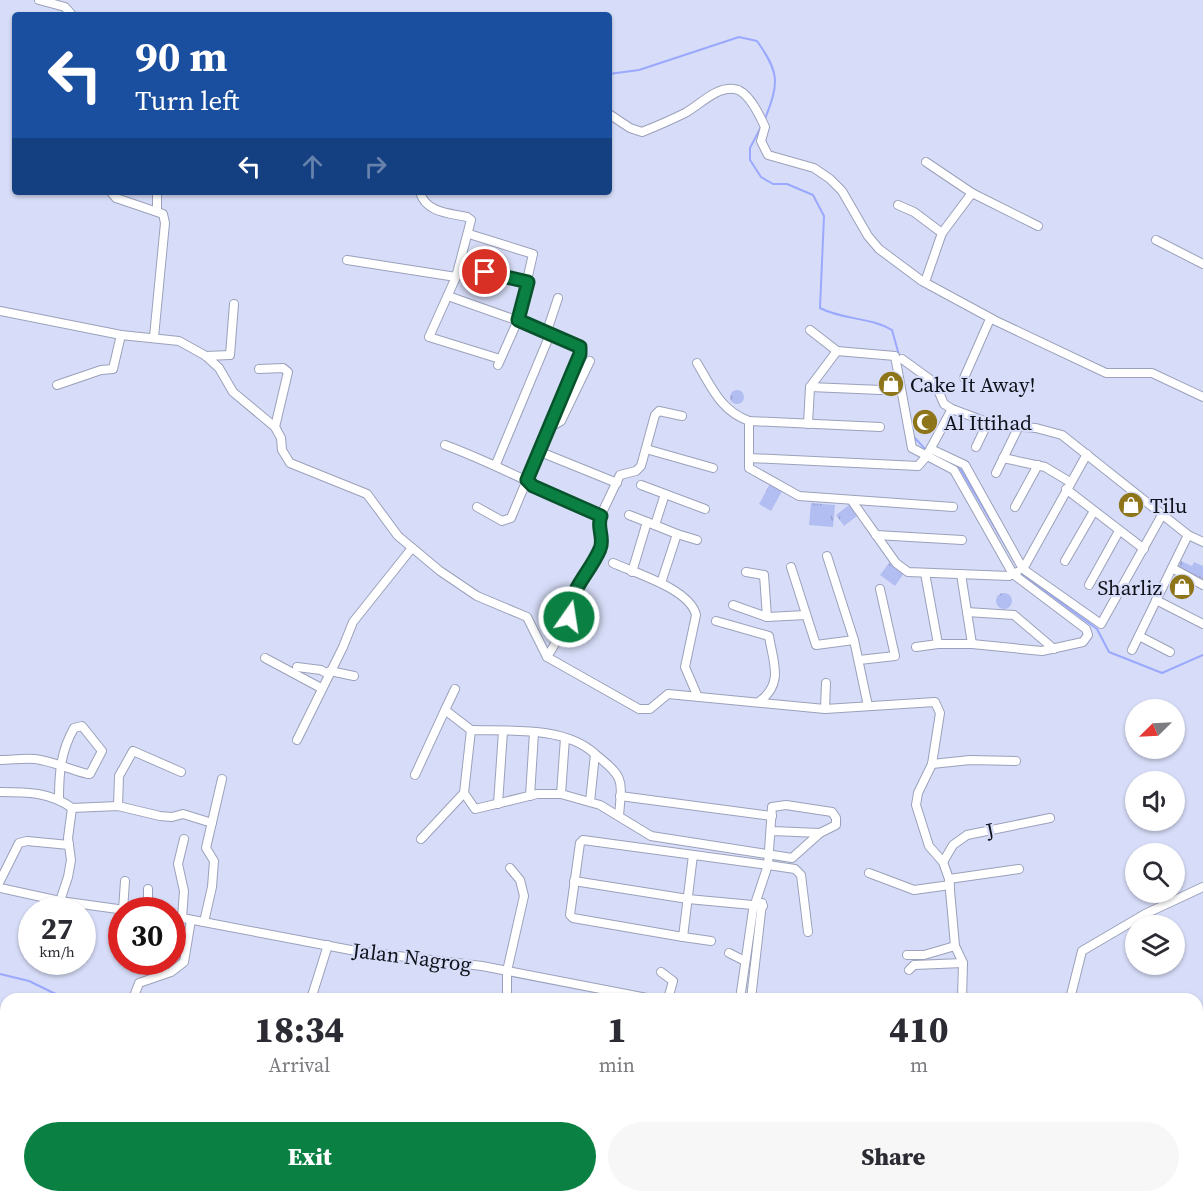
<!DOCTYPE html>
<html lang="en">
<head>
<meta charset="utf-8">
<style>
  :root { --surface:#fff; --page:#f7f7f7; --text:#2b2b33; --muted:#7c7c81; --accent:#0b8043 }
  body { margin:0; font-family:"Source Serif 4",serif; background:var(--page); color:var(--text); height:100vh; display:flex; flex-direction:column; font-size:22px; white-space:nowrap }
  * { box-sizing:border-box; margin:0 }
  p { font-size:20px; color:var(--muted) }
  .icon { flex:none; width:33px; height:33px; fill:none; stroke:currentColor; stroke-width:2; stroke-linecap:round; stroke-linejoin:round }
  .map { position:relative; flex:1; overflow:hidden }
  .sheet { position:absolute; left:0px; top:993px; width:1203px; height:210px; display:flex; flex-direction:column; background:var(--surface); border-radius:18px 18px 0 0; box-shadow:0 2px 4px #0004 }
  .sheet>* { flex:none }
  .hud { position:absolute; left:12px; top:12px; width:600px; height:183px; border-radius:6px; box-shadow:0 2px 4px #0004; background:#1a4fa0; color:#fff; overflow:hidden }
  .needle { width:39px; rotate:246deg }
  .fabs { position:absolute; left:1125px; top:699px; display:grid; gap:12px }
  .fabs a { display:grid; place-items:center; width:60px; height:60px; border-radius:50%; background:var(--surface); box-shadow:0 2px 4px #0004; font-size:30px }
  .speed { position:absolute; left:18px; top:897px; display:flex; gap:12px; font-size:30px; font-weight:700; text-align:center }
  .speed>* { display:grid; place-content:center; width:78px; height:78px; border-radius:50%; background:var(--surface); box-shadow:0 2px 4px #0004; line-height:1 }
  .speed small { font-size:15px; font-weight:400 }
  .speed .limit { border:9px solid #d22; background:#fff; color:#111 }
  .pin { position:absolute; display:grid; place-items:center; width:51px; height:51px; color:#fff; margin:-26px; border:3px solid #fff; border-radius:50%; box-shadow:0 2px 6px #0007 }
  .me { position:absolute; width:66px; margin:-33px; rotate:13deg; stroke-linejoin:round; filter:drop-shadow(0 0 4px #0008) }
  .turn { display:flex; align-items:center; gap:21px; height:126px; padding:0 24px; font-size:27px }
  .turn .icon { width:78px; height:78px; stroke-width:2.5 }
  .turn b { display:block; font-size:42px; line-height:51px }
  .lanes { display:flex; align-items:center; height:57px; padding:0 24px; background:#0003; justify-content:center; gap:30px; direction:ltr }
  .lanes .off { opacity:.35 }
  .eta { display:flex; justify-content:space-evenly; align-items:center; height:102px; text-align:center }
  .eta b { font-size:36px; font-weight:800; line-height:42px }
  .button { display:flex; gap:12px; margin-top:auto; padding:12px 24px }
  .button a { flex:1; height:69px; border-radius:36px; background:var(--accent); color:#fff; font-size:24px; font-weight:800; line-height:69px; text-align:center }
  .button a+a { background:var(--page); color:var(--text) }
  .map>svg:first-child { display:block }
  .grass { fill:url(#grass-tufts) }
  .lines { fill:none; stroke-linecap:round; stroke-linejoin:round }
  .stream { stroke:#9aa9fd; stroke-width:2 }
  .street-casing { stroke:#9ba1ba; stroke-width:10 }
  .street { stroke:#fff; stroke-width:8 }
  .route-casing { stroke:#07532c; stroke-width:15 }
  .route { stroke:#0b8043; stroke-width:10 }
  .labels { text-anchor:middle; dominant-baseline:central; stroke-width:4.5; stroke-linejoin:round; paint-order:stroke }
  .poi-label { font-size:21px; fill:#10121b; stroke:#d7ddf8; text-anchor:start }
  .street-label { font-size:21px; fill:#10121b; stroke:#d7ddf8 }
</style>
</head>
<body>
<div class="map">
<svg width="1203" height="1203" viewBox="0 0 1203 1203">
  <defs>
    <pattern id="grass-tufts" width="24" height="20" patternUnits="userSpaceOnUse" patternTransform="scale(1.5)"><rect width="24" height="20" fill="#b2bdf2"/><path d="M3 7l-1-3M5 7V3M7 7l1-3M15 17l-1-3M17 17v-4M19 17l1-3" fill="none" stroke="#98a1cf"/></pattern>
  </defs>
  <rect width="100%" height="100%" fill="#d7ddf8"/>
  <g class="grass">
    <circle cx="737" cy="397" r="7"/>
    <path d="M770 484 782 491 771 511 759 504Z"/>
    <path d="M811 503 835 505 833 527 809 525Z"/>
    <path d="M849 505 857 516 844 526 836 515Z"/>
    <path d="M1181 561 1192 566 1194 562 1203 566V580L1178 568Z"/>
    <path d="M889 563 904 573 895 586 880 575Z"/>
    <circle cx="1004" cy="601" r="8"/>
  </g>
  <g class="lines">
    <g class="stream">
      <path d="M609 74 639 70 739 37 757 41C780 73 779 83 765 119"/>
      <path d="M761 127 750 148V160L761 177 773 184H787L813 195 824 216 820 308C843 320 870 317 892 330L899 355"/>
      <path d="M914 437 926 450"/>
      <path d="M941 458 961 470 1022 574 1097 629 1109 652 1162 673 1203 655"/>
      <path d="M0 974 29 981 66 999"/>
      <path d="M220 1197 229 1203"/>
    </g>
    <g class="street-casing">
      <g id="street">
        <path d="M39 0 65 7 72 15"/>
        <path d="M609 114 630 128 642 132C657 126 671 120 685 113 700 105 715 87 734 89 748 90 760 116 765 127L761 141 768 155 814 168 830 179 842 191 868 236 879 249 922 281 996 321 1106 373H1152L1203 397"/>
        <path d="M111 192 116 198 163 214 165 223 154 337"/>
        <path d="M420 192C426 213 449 213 467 217L471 220 456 277 429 337 500 359"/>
        <path d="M972 193 1038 226"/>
        <path d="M898 205 914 212 942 233"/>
        <path d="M157 210V192"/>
        <path d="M469 234 533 254 518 320 498 365"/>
        <path d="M1156 240 1203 264"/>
        <path d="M347 260 456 277"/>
        <path d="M459 266 528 282"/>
        <path d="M925 282 942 233 972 193 926 162"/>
        <path d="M448 296 547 331 579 345 581 350 511 518 502 521 477 507"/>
        <path d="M0 311 121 335 179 341 206 356 219 368 233 392 275 427 281 438 282 450 290 463 367 494 398 536 440 571 477 596 527 617 547 657 639 709H650L668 694 825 709 935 702 940 713 932 764 918 793 916 805 929 846 943 862 949 879 955 946 963 963 962 999"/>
        <path d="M810 330 837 351"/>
        <path d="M547 331 558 298"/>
        <path d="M837 351 895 356 912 448 954 470 1013 574 1086 629 1088 635 1083 642 1042 651 972 644H938L916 647"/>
        <path d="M206 356 230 355 234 304"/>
        <path d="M902 359 935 383 944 404 952 409 995 425 1036 428 1062 435 1188 535 1203 542"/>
        <path d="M697 363C712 388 721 411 749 421L880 427"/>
        <path d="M259 369 283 368 288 372 275 427"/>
        <path d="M964 378 990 319"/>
        <path d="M57 385 101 370 113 369 121 335"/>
        <path d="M810 387 881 390"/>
        <path d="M749 421V468L799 496 953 507"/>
        <path d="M808 424 810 387 837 351"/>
        <path d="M550 427 561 421 590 361"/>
        <path d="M445 445C499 465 548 492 601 516"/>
        <path d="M976 447 988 422"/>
        <path d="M646 449 713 468"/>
        <path d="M931 449 965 465 1023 569 1101 624 1162 515"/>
        <path d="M538 451 617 483"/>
        <path d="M749 458 918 466 926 457 952 409"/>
        <path d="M1003 458 1045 467 1070 482"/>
        <path d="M496 464 551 332"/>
        <path d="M996 473 1018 428"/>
        <path d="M641 485 705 509"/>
        <path d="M1066 489 1144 549"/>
        <path d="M852 501 896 563 908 572 1009 576 1017 572"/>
        <path d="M1015 507 1038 465"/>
        <path d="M629 515 647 522"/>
        <path d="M655 525 665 494"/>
        <path d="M677 534 697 540"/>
        <path d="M876 535 962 540"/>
        <path d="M827 556 854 640 868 706"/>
        <path d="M1065 561 1094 511"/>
        <path d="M613 563C635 573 690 589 696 615L685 667 697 695"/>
        <path d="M791 567 816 645 854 640"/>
        <path d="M1172 568 1203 585"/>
        <path d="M1023 569 1087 454"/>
        <path d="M632 572 647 522 677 534 661 583"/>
        <path d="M746 572 764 575 767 617"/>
        <path d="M925 573 938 644"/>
        <path d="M961 574 972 644"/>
        <path d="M1089 585 1119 531"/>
        <path d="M1156 600 1203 624"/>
        <path d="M733 605 767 617 806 615"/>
        <path d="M967 612 1014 615 1054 649"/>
        <path d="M716 621 769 636C773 662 784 683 760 701"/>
        <path d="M1139 636 1170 652"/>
        <path d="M1132 650 1188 535"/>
        <path d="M547 657 569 621 570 601 601 547 599 519 620 475 636 471 641 466 655 415 659 411 682 416"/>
        <path d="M265 658 321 688"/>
        <path d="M859 660 895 656 880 589"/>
        <path d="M297 667 321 670 328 674"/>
        <path d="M330 671 354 676"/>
        <path d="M825 709 826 683"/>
        <path d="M445 710 455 689"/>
        <path d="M297 740 343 647 353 622 412 548"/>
        <path d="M595 754C625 778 622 779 619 816"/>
        <path d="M0 760C11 760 23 758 35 759 52 761 71 770 88 774H90L102 751 82 726 74 728C61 751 59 772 59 798"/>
        <path d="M932 764 970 760 1016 761"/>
        <path d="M415 775 445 710 471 730"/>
        <path d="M0 792C27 792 50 792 72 808L118 806 160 816 172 817 183 814 212 823"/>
        <path d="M561 794 565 738"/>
        <path d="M530 796 534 733"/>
        <path d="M620 796 772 816"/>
        <path d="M590 802 595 754C565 726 509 731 471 730L464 793 475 809 537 794H561L600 805 651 836 792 858 820 833"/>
        <path d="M498 804 503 731"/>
        <path d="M118 806 119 776 133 751 181 772"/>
        <path d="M421 839 464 793"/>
        <path d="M693 855 683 937 573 918 570 915 580 843 583 840 768 865 795 869 801 875 808 932"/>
        <path d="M943 862 953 845 967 835 1050 818"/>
        <path d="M869 873 914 890 950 885"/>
        <path d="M949 879 1019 869"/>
        <path d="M0 881 19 843 27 841 69 845"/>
        <path d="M574 881 688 899 763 906"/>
        <path d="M0 888 60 901 125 910"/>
        <path d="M148 889V910"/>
        <path d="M60 901 68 877 71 860 68 838 72 808"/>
        <path d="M123 910 125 881"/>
        <path d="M172 916 356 951 482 966 652 999"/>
        <path d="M182 918 184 891 178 864 184 839"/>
        <path d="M204 922 212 887 214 861 206 848 222 779"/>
        <path d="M683 937 711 941"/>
        <path d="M729 953 745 961"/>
        <path d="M907 955H924L955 946"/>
        <path d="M909 970 914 965 963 963"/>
        <path d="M661 972 673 981 668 999"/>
        <path d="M133 999 139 983 171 972 184 962 191 920"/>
        <path d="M311 999 328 945"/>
        <path d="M507 999V971L524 896 520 880 510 868"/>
        <path d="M740 999 753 910 768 865 772 807 786 805 832 812 836 818V825L820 833 772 831"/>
        <path d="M751 999 762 903"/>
        <path d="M1070 999 1082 951 1145 914 1203 887"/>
        <path d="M0 1043 6 1044"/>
        <path d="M1197 1098 1203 1097"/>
        <path d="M0 1142 6 1140"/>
        <path d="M420 1197 423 1203"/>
        <path d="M523 1197 526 1203"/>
        <path d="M618 1197V1203"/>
        <path d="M1086 1197 1134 1201"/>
        <path d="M445 1203 459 1197"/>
        <path d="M537 1203 550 1197"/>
      </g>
    </g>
    <use href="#street" class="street"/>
  </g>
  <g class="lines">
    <g class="route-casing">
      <path id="route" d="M485 272 528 282 518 320 580 347V354L527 480 533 486 601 516C596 527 605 538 600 549 590 573 569 589 569 617"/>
    </g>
    <use href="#route" class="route"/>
  </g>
  <defs>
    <g id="shop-disc" transform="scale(1.35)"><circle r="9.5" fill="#8e751a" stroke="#d7ddf8"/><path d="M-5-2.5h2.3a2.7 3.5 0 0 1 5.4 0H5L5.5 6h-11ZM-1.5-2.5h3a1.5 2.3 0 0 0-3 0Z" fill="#fff"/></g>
    <g id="mosque-disc" transform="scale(1.35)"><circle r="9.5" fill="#8e751a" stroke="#d7ddf8"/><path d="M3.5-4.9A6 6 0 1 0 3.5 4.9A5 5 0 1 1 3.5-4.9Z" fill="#fff"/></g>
  </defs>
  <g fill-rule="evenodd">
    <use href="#shop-disc" x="891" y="384"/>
    <use href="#mosque-disc" x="925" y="422"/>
    <use href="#shop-disc" x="1131" y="505"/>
    <use href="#shop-disc" x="1182" y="587"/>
  </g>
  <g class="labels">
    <g class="poi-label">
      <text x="910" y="384">Cake It Away!</text>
      <text x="944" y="422">Al Ittihad</text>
      <text x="1150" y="505">Tilu</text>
      <text x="1162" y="587" text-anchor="end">Sharliz</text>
    </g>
    <g class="street-label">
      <text transform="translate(990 830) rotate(-12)">J</text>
      <text transform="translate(412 957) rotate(7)">Jalan Nagrog</text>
    </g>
  </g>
</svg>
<div class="fabs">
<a><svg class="needle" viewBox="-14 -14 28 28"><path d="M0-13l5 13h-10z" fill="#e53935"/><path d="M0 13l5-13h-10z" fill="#7c7c81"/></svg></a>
<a><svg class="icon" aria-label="sound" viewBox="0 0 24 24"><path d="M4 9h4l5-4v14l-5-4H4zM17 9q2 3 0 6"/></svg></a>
<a><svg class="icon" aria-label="search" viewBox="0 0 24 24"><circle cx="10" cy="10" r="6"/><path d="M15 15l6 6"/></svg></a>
<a><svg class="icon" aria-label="layers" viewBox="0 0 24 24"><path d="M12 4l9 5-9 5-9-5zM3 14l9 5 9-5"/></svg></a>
</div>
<div class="speed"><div>27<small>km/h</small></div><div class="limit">30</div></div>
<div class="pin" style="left:485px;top:272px;background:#d93025"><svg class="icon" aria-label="arrive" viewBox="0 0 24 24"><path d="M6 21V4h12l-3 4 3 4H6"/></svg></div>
<svg class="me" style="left:569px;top:617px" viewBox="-20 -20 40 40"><circle r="17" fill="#0b8043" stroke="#fff" stroke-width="3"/><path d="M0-11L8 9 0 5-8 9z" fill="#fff"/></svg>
<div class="hud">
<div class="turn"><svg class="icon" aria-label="left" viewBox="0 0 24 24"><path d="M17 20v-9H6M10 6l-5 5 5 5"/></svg><div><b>90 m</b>Turn left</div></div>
<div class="lanes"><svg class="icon" aria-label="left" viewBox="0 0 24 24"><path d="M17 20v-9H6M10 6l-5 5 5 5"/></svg><svg class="icon off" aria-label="ahead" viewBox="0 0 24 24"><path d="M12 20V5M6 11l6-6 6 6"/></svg><svg class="icon off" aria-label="right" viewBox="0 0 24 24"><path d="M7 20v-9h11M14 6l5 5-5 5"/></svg></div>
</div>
<section class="sheet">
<div class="eta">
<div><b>18:34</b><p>Arrival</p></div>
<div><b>1</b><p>min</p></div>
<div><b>410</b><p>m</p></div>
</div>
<div class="button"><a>Exit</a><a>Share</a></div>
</section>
</div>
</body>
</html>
